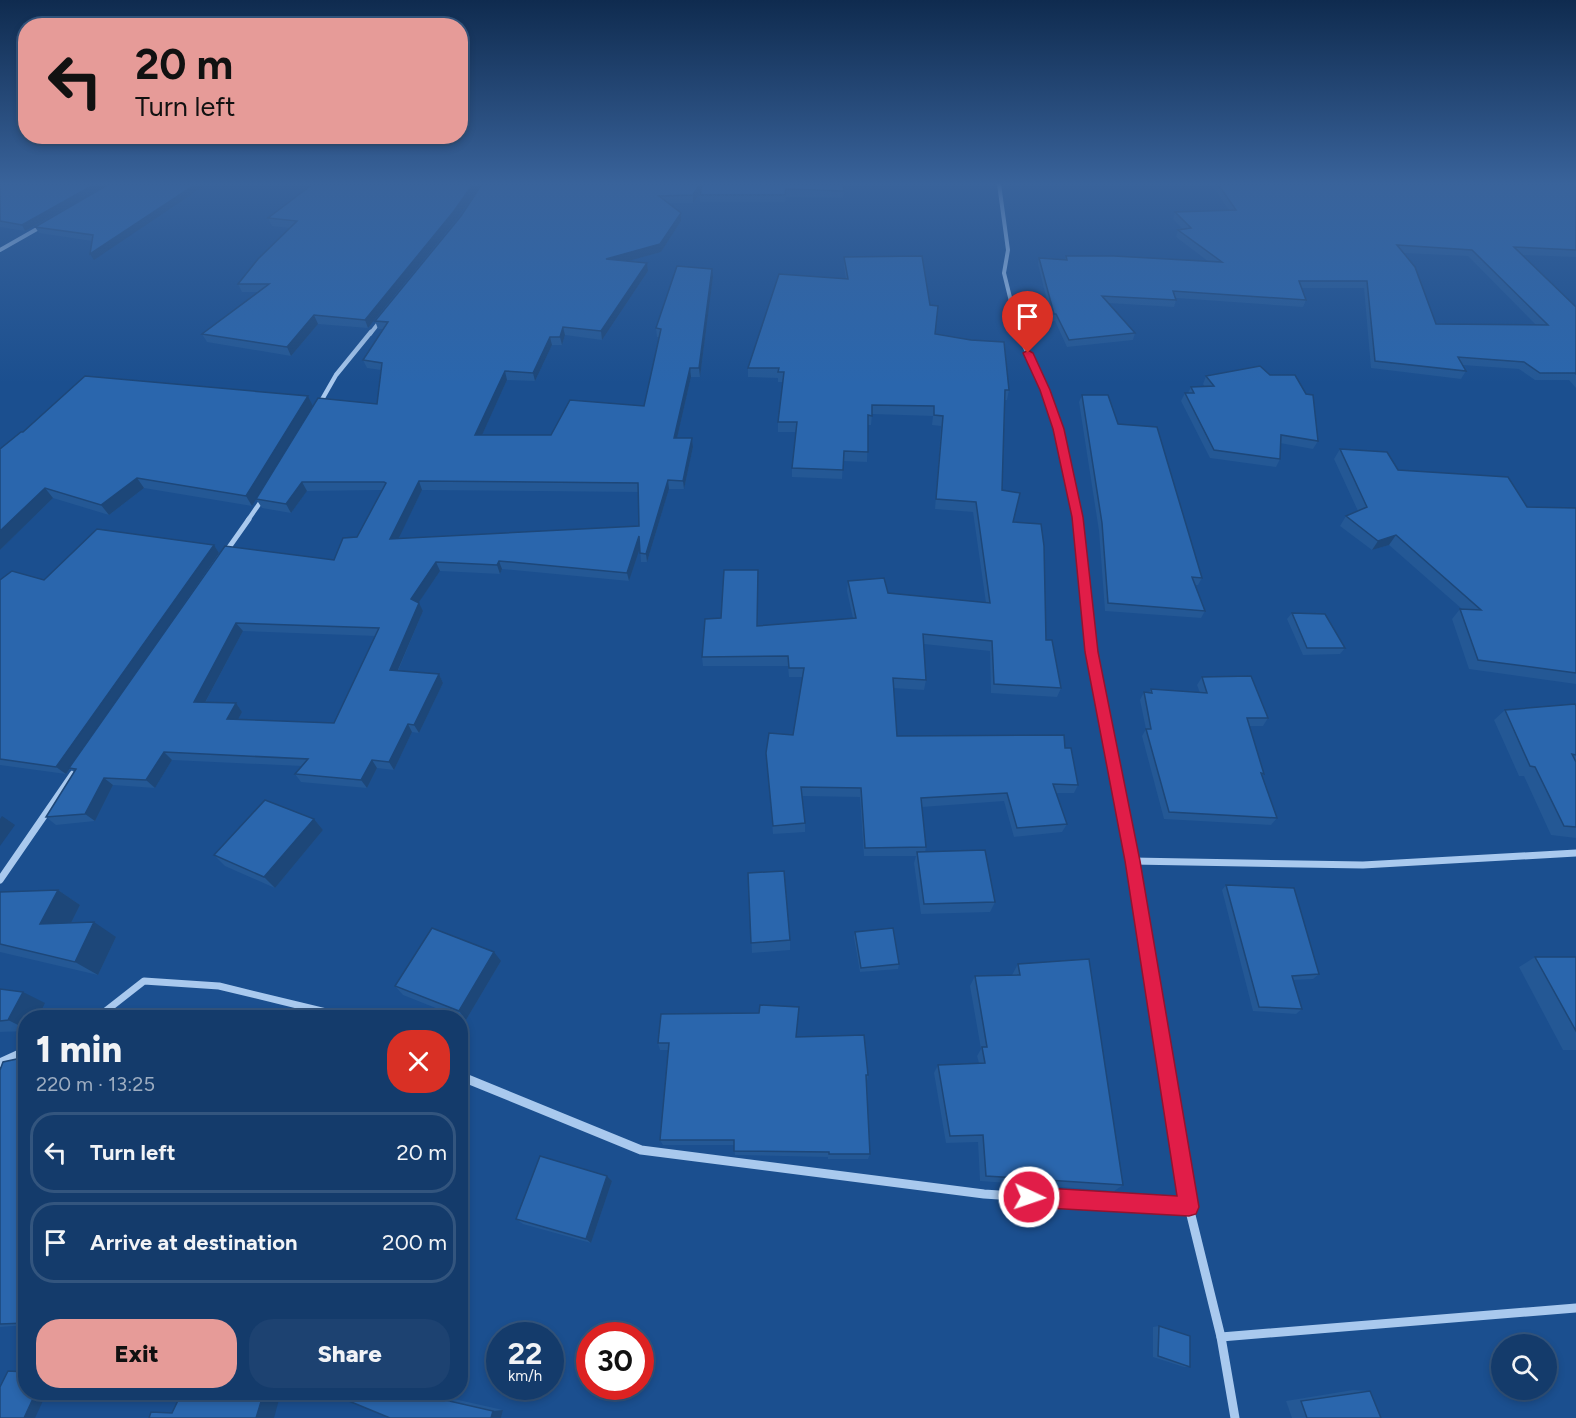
<!DOCTYPE html>
<html lang="en">
<head>
<meta charset="utf-8">
<style>
  :root { --surface:#143b6b; --page:#1d4271; --text:#f1f3f6; --muted:#9dadc1; --line:#33557e; --accent:#e69b98 }
  body { margin:0; font-family:Figtree,sans-serif; background:var(--page); color:var(--text); height:100vh; display:flex; flex-direction:column; font-size:22px; white-space:nowrap }
  * { box-sizing:border-box; margin:0 }
  p { font-size:20px; color:var(--muted) }
  .icon { flex:none; width:33px; height:33px; fill:none; stroke:currentColor; stroke-width:2; stroke-linecap:round; stroke-linejoin:round }
  .map { position:relative; flex:1; overflow:hidden }
  .sheet { position:absolute; left:18px; top:1010px; width:450px; height:390px; display:flex; flex-direction:column; background:var(--surface); border-radius:24px; box-shadow:0 3px 9px #0003,0 0 0 2px var(--line) }
  .sheet>* { flex:none }
  .guide { position:absolute; left:18px; top:18px; width:450px; height:126px; border-radius:24px; box-shadow:0 3px 9px #0003,0 0 0 2px var(--line); background:#e69b98; color:#111; overflow:hidden }
  .tools { position:absolute; left:1491px; top:1334px; display:grid; gap:12px }
  .tools a { display:grid; place-items:center; width:66px; height:66px; border-radius:50%; background:var(--surface); box-shadow:0 3px 9px #0003,0 0 0 2px var(--line); font-size:30px }
  .speed { position:absolute; left:486px; top:1322px; display:flex; gap:12px; font-size:30px; font-weight:700; text-align:center }
  .speed>* { display:grid; place-content:center; width:78px; height:78px; border-radius:50%; background:var(--surface); box-shadow:0 3px 9px #0003,0 0 0 2px var(--line); line-height:1 }
  .speed small { font-size:15px; font-weight:400 }
  .speed .limit { border:9px solid #d22; background:#fff; color:#111 }
  .pin { position:absolute; display:grid; place-items:center; width:51px; height:51px; color:#fff; margin:-62px -26px; border-radius:50% 50% 50% 0; rotate:-45deg; box-shadow:0 0 6px #0007 }
  .pin .icon { rotate:45deg }
  .me { position:absolute; width:66px; margin:-33px; rotate:93deg; stroke-linejoin:round; filter:drop-shadow(0 0 4px #0008) }
  .turn { display:flex; align-items:center; gap:21px; height:126px; padding:0 18px; font-size:27px }
  .turn .icon { width:78px; height:78px; stroke-width:2.5 }
  .turn b { display:block; font-size:42px; line-height:51px }
  .round { display:grid; place-items:center; flex:none; width:63px; height:63px; border-radius:24px; background:var(--page) }
  .headline { display:flex; align-items:center; justify-content:space-between; height:102px; padding:0 18px }
  h1 { font-size:36px; font-weight:800; line-height:45px }
  .cta { display:flex; gap:12px; margin-top:auto; padding:12px 18px }
  .cta a { flex:1; height:69px; border-radius:24px; background:var(--accent); color:#111; font-size:24px; font-weight:800; line-height:69px; text-align:center }
  .cta a+a { background:var(--page); color:var(--text) }
  ul { padding:0; list-style:none }
  li { display:flex; align-items:center; gap:18px; height:81px; margin:0 12px 9px; padding:0 6px; border:3px solid var(--line); border-radius:24px }
  li div { flex:1 }
  li b { display:block; font-size:22px }
  li em { font-style:normal }
  .map>svg:first-child { display:block }
  .lines { fill:none; stroke-linecap:round; stroke-linejoin:round }
  .minor-far4 { stroke:#a9c9ee; stroke-width:4 }
  .minor-far3 { stroke:#a9c9ee; stroke-width:4.5 }
  .minor-far2 { stroke:#a9c9ee; stroke-width:5 }
  .minor-far1 { stroke:#a9c9ee; stroke-width:7 }
  .minor { stroke:#a9c9ee; stroke-width:9 }
  .wall { fill:#245895; fill-rule:evenodd }
  .shaded-wall { fill:#1d4779 }
  .building { fill:#2a66ad; stroke:#1d4779; stroke-width:1.5; fill-rule:evenodd }
  .route { fill:#e11d48; stroke:#92132f; stroke-width:1.5 }
</style>
</head>
<body>
<div class="map">
<svg width="1576" height="1418" viewBox="0 0 1576 1418">
  <rect width="100%" height="100%" fill="#1b4f8f"/>
  <g class="lines">
    <g class="minor-far4">
      <path d="M999 184 1008 250 1004 273 1019 334"/>
      <path d="M0 250 44 225"/>
      <path d="M370 334 381 320"/>
    </g>
    <g class="minor-far3">
      <path d="M1018 332 1045 390 1059 428 1077 520"/>
      <path d="M320 403 336 375 371 332"/>
      <path d="M248 520 264 497"/>
    </g>
    <g class="minor-far2">
      <path d="M1077 519 1091 652 1111 755"/>
      <path d="M225 553 249 519"/>
    </g>
    <g class="minor-far1">
      <path d="M1111 753 1132 861 1163 1049"/>
      <path d="M1132 861 1363 865 1576 853"/>
      <path d="M0 880 73 774"/>
      <path d="M98 1017 144 981 219 986 326 1012 336 1017"/>
    </g>
    <g class="minor">
      <path d="M1163 1047 1189 1207 1221 1337 1235 1418"/>
      <path d="M0 1063 26 1051"/>
      <path d="M460 1076 641 1150 984 1194 1189 1207"/>
      <path d="M1221 1337 1576 1308"/>
    </g>
  </g>
  <g class="wall">
    <path d="M0 184H109L25 231 0 227Z"/>
    <path d="M109 184 94 260 92 241 39 233 35 227Z"/>
    <path d="M482 184 844 191 843 198 786 197 785 202H700V193L693 203H668L681 213V221L661 252 628 261 647 263 648 271 602 340 565 335 562 345H552L535 381 507 380 482 435H551L644 406 659 337H657L656 328 713 277 700 377H691L677 438H692L693 447 684 489H669L647 562H641L640 548 629 581 502 569 500 574 440 571 418 603 423 611 398 671 439 674 443 683 419 733 412 732 394 770 377 768 367 788 301 782 295 774 302 766 172 760 155 788 113 785 95 821 56 825 46 817 74 772 70 769 66 774 0 765V580H44L214 545 219 553 334 560 357 537 382 490 307 491 291 513 262 508 256 499 377 404 381 370 367 368 363 360 383 329H378L375 321 461 216ZM422 490 638 492 639 526 398 539ZM243 631 376 636 334 723 238 719 242 712 236 703H205Z"/>
    <path d="M1211 184H1576V257L1521 255 1576 307V388L1569 380H1535L1519 369 1462 365 1466 371 1461 379 1371 368 1364 288H1301L1306 300 1303 307 1176 298V300L1174 307 1108 303 1135 333 1133 340 1067 347 1055 321H1052L1038 264 1039 258 1065 260 1066 256 1209 262 1176 237 1178 230 1183 229 1173 219 1175 212 1229 210ZM1403 253 1468 256 1536 325 1436 324Z"/>
    <path d="M268 218 457 219 368 328 318 324 291 356 207 342 202 334 258 292H242L238 284 290 228 272 226Z"/>
    <path d="M844 257 935 334 1009 390 1007 400H1005L1002 490 1013 522 1061 688 1057 697 991 693 990 651 924 644 926 680 924 690 893 688 897 736 1065 748 1078 785 1074 793H1056L1067 824 1062 832 1014 837 1004 801 922 807 926 847 925 852 995 902 990 912 921 914 914 863 916 856H864L860 797 802 796 805 823V832L773 834 767 762 793 735 803 677H789L788 666H703L702 657 721 618 758 580V626L853 618 847 591 848 581 888 593 986 603 973 512 935 509 941 426 932 425 933 416 872 414 871 425H868L867 462 843 461 842 479 792 477V468L796 432H778V422L783 382H778V378L748 377V368L846 279 844 266Z"/>
    <path d="M1206 376 1318 441 1313 449 1280 443V459L1276 467 1210 458 1181 401 1185 393H1188L1191 387H1205L1203 384Z"/>
    <path d="M1082 395 1118 424 1202 578 1198 585H1195L1205 611 1201 618 1105 611 1099 531 1079 402Z"/>
    <path d="M308 396 313 406 252 506 144 488 109 515 53 498 0 550V449L23 432Z"/>
    <path d="M1340 449 1398 470 1527 507 1576 508V684L1469 669 1452 619 1460 609H1462L1389 545 1372 550 1340 526 1346 516 1358 511 1334 459Z"/>
    <path d="M1292 613 1345 648 1340 654 1303 655 1287 619Z"/>
    <path d="M1202 677 1268 718 1263 726H1249L1264 774 1262 776 1277 818 1271 825 1164 819 1142 736 1146 729 1140 700 1144 692 1149 693 1151 689 1200 693 1197 685Z"/>
    <path d="M1576 706V838L1551 835 1524 776H1519L1494 720 1505 710Z"/>
    <path d="M314 819 323 830 275 888 225 866 214 855Z"/>
    <path d="M748 873 790 940V950L752 953Z"/>
    <path d="M1226 885 1319 974 1313 979 1293 980 1302 1009 1296 1014 1253 1011 1222 890Z"/>
    <path d="M58 890 80 905 71 923 116 937 98 975 0 952V892Z"/>
    <path d="M855 932 899 964 898 969 860 972 854 937Z"/>
    <path d="M1535 957H1576V1050H1563L1519 967Z"/>
    <path d="M501 961 466 1020 403 995 395 986Z"/>
    <path d="M1018 964 1123 1185 1114 1191 980 1181 978 1142 946 1143 934 1073 938 1065 979 1063 977 1056 981 1049 970 986 975 976 1012 975Z"/>
    <path d="M0 989 45 1003 26 1017V1031L0 1032Z"/>
    <path d="M797 1037 868 1075 867 1081 870 1154 868 1159H828V1157L735 1155 734 1145H663L660 1140 668 1050H660L658 1043Z"/>
    <path d="M26 1057V1325L0 1327V1070Z"/>
    <path d="M607 1176 612 1181 591 1243 523 1224 516 1219Z"/>
    <path d="M1159 1326 1190 1367H1184L1153 1357V1327Z"/>
    <path d="M1353 1390 1370 1391 1381 1418H1292L1286 1401Z"/>
    <path d="M327 1392H423L503 1410 501 1418H390Z"/>
  </g>
  <g class="shaded-wall">
    <path d="M95 184H109L25 231 22 225Z"/>
    <path d="M196 184H207L94 260 90 254Z"/>
    <path d="M473 184H481L457 219 368 328 365 320Z"/>
    <path d="M700 184H703V188L693 203V195Z"/>
    <path d="M681 213V221L661 252 607 267 606 259Z"/>
    <path d="M647 263 648 271 602 340 601 331Z"/>
    <path d="M712 269 713 277 700 377 699 368Z"/>
    <path d="M314 315 318 324 291 356 287 347Z"/>
    <path d="M563 327 565 335 562 345 560 337Z"/>
    <path d="M550 337 552 345 535 381 533 373Z"/>
    <path d="M690 368 691 377 675 447 674 438Z"/>
    <path d="M505 371 507 380 478 444 475 435Z"/>
    <path d="M308 396 313 406 252 506 246 496Z"/>
    <path d="M692 438 693 447 684 489 683 481Z"/>
    <path d="M137 478 144 488 109 515 101 505Z"/>
    <path d="M668 480 669 489 647 562 646 554Z"/>
    <path d="M419 481 422 490 394 548 390 539Z"/>
    <path d="M302 482 307 491 291 513 286 504Z"/>
    <path d="M45 488 53 498 0 550V531Z"/>
    <path d="M1396 535 1389 545 1372 550 1378 541Z"/>
    <path d="M639 536 641 545 629 581 627 573Z"/>
    <path d="M214 545 219 553 66 774 56 767Z"/>
    <path d="M499 561 502 569 500 574 497 565Z"/>
    <path d="M436 562 440 571 415 608 411 599Z"/>
    <path d="M419 603 423 611 394 679 390 670Z"/>
    <path d="M236 623 243 631 201 710 194 702Z"/>
    <path d="M439 674 443 683 419 733 414 725Z"/>
    <path d="M236 703 242 712 234 727 227 719Z"/>
    <path d="M408 724 412 732 394 770 389 762Z"/>
    <path d="M164 752 172 760 155 788 146 780Z"/>
    <path d="M372 760 377 768 367 788 361 780Z"/>
    <path d="M104 778 113 785 95 821 85 814Z"/>
    <path d="M2 816 15 825 0 846V819Z"/>
    <path d="M314 819 323 830 275 888 264 877Z"/>
    <path d="M58 890 80 905 63 939 40 924Z"/>
    <path d="M94 922 116 937 98 975 75 962Z"/>
    <path d="M494 952 501 961 466 1020 459 1011Z"/>
    <path d="M23 992 45 1003 38 1017H26V1029L8 1020Z"/>
    <path d="M607 1176 612 1181 591 1243 586 1239Z"/>
    <path d="M36 1392H47L35 1418H24Z"/>
    <path d="M264 1392H281L274 1418H256Z"/>
    <path d="M503 1410 501 1418H491L493 1411Z"/>
  </g>
  <g class="building">
    <path d="M0 184H95L22 225 0 221Z"/>
    <path d="M109 184H196L90 254 93 235 35 227Z"/>
    <path d="M313 184H473L454 211 365 320 314 315 287 347 202 334 269 284H238L258 259 297 221 268 218Z"/>
    <path d="M482 184H700L693 195 659 196 681 213 660 244 606 259 647 263 601 331 563 327 560 337H550L533 373 505 371 475 435H551L570 400 644 406 661 329 656 328 677 266 712 269 699 368H690L674 438H692L683 481 668 480 646 554 640 553 639 536 627 573 499 561 497 565 436 562 411 599 419 603 390 670 439 674 414 725 408 724 389 762 372 760 361 780 295 774 308 759 164 752 146 780 104 778 85 814 46 817 76 769 69 768 225 546 334 560 343 538 357 537 386 483 384 482H302L286 504 256 499 318 398 377 404 382 363 363 360 388 322 375 321 461 216ZM419 481 638 483 639 526 390 539ZM236 623 379 628 334 723 227 719 236 703 194 702Z"/>
    <path d="M702 184H843L844 191 786 189 785 195H700Z"/>
    <path d="M1218 184H1576V250L1514 247 1576 307V374L1575 373H1540L1524 362 1458 357 1466 371 1375 361 1367 281H1299L1306 300 1173 291 1176 300 1102 296 1135 333 1069 340 1056 314H1054L1039 258 1067 260 1066 256H1114L1222 262 1178 230 1191 228 1175 212 1236 210ZM1397 245 1472 250 1548 325 1436 324 1415 267Z"/>
    <path d="M922 256 930 305 938 306 935 334 971 340 1004 342 1009 390H1005L1002 490 1020 493 1013 522 1041 524 1044 546 1046 640H1052L1061 688 994 684 992 641 923 634 926 680 893 678 897 736 1064 735 1065 748H1071L1078 785 1053 784 1067 824 1017 828 1007 793 921 798 926 847 865 848 861 788 801 787 805 823 773 826 766 753 769 733 793 735 804 668H789L788 656 702 657 705 619 721 618 724 570H758L757 626 856 618 848 581 884 578 888 593 990 603 976 502 936 499 943 416 934 415V406L872 405V416L868 415V452L844 451 843 470 792 468 797 422H778L784 372H778L779 368H748L779 274 848 279 844 257Z"/>
    <path d="M1260 366 1270 375H1295L1306 394 1313 395 1318 441 1281 435 1280 459 1214 450 1185 393H1194L1191 387 1214 386 1206 376Z"/>
    <path d="M85 376 308 396 246 496 137 478 101 505 45 488 0 531V449L21 432H23Z"/>
    <path d="M1082 395H1108L1118 424 1157 427 1202 578 1192 577 1205 611 1108 603 1102 523Z"/>
    <path d="M1340 449 1387 452 1398 470 1508 477 1527 507 1576 508V673L1478 660 1460 609 1481 610 1396 535 1378 541 1346 516 1367 507Z"/>
    <path d="M97 529 214 545 56 767 0 759V580L12 571 44 580Z"/>
    <path d="M1292 613 1325 614 1345 648H1307Z"/>
    <path d="M1251 676 1268 718H1247L1264 774 1261 773 1277 818 1169 812 1146 729H1151L1144 692 1152 693 1151 689 1207 693 1202 677Z"/>
    <path d="M1575 704 1576 706V755L1572 754 1576 762V827L1564 826 1535 767 1530 766 1505 710Z"/>
    <path d="M265 800 314 819 264 877 214 855Z"/>
    <path d="M985 850 995 902 924 904 917 852Z"/>
    <path d="M784 871 790 940 751 943 748 873Z"/>
    <path d="M1226 885 1294 888 1319 974 1292 976 1302 1009 1259 1007Z"/>
    <path d="M58 890 40 924 94 922 75 962 0 944V892Z"/>
    <path d="M432 928 494 952 459 1011 395 986Z"/>
    <path d="M893 928 899 964 861 968 855 932Z"/>
    <path d="M1535 957H1576V1031Z"/>
    <path d="M1089 959 1123 1185 986 1176 983 1135 950 1136 938 1065 985 1063 982 1047H987L975 976 1020 975 1018 964Z"/>
    <path d="M0 989 23 992 8 1020 0 1021Z"/>
    <path d="M760 1005 799 1007 796 1037 864 1035 868 1075H866L870 1154H829V1152L734 1151V1140H660L669 1043H658L661 1014 759 1013Z"/>
    <path d="M26 1057V1323L0 1324V1070L3 1062Z"/>
    <path d="M540 1156 607 1176 586 1239 516 1219Z"/>
    <path d="M1159 1326 1190 1336V1367L1158 1356Z"/>
    <path d="M8 1371 26 1372V1392H36L24 1418H0V1387Z"/>
    <path d="M1370 1391 1381 1418H1307L1301 1401Z"/>
    <path d="M182 1392H264L256 1418H149L151 1412 172 1413Z"/>
    <path d="M327 1392H410L493 1411 491 1418H390Z"/>
  </g>
  <linearGradient id="sky" x2="0" y2="1"><stop stop-color="#0f2b4f"/><stop offset="0.48" stop-color="#39639b"/><stop offset="1" stop-color="#39639b" stop-opacity="0"/></linearGradient>
  <rect width="1576" height="383" fill="url(#sky)"/>
  <path class="route" d="M1028 350 1033 353 1050 390 1064 429 1083 517 1098 652 1140 861 1199 1207 1196 1214 1189 1216 1029 1207 1022 1204 1019 1197 1022 1190 1029 1187 1177 1196 1125 861 1085 652 1072 517 1053 429 1040 390 1023 353Z"/>
</svg>
<div class="tools">
<a><svg class="icon" aria-label="search" viewBox="0 0 24 24"><circle cx="10" cy="10" r="6"/><path d="M15 15l6 6"/></svg></a>
</div>
<div class="speed"><div>22<small>km/h</small></div><div class="limit">30</div></div>
<div class="pin" style="left:1028px;top:353px;background:#d93025"><svg class="icon" aria-label="arrive" viewBox="0 0 24 24"><path d="M6 21V4h12l-3 4 3 4H6"/></svg></div>
<svg class="me" style="left:1029px;top:1197px" viewBox="-20 -20 40 40"><circle r="17" fill="#e11d48" stroke="#fff" stroke-width="3"/><path d="M0-11L8 9 0 5-8 9z" fill="#fff"/></svg>
<div class="guide">
<div class="turn"><svg class="icon" aria-label="left" viewBox="0 0 24 24"><path d="M17 20v-9H6M10 6l-5 5 5 5"/></svg><div><b>20 m</b>Turn left</div></div>
</div>
<section class="sheet">
<div class="headline"><div><h1>1 min</h1><p>220 m · 13:25</p></div><a class="round" style="background:#d93025;color:#fff"><svg class="icon" aria-label="close" viewBox="0 0 24 24"><path d="M6 6l12 12M18 6L6 18"/></svg></a></div>
<ul>
<li><svg class="icon" aria-label="left" viewBox="0 0 24 24"><path d="M17 20v-9H6M10 6l-5 5 5 5"/></svg><div><b>Turn left</b></div><em>20 m</em></li>
<li><svg class="icon" aria-label="arrive" viewBox="0 0 24 24"><path d="M6 21V4h12l-3 4 3 4H6"/></svg><div><b>Arrive at destination</b></div><em>200 m</em></li>
</ul>
<div class="cta"><a>Exit</a><a>Share</a></div>
</section>
</div>
</body>
</html>
